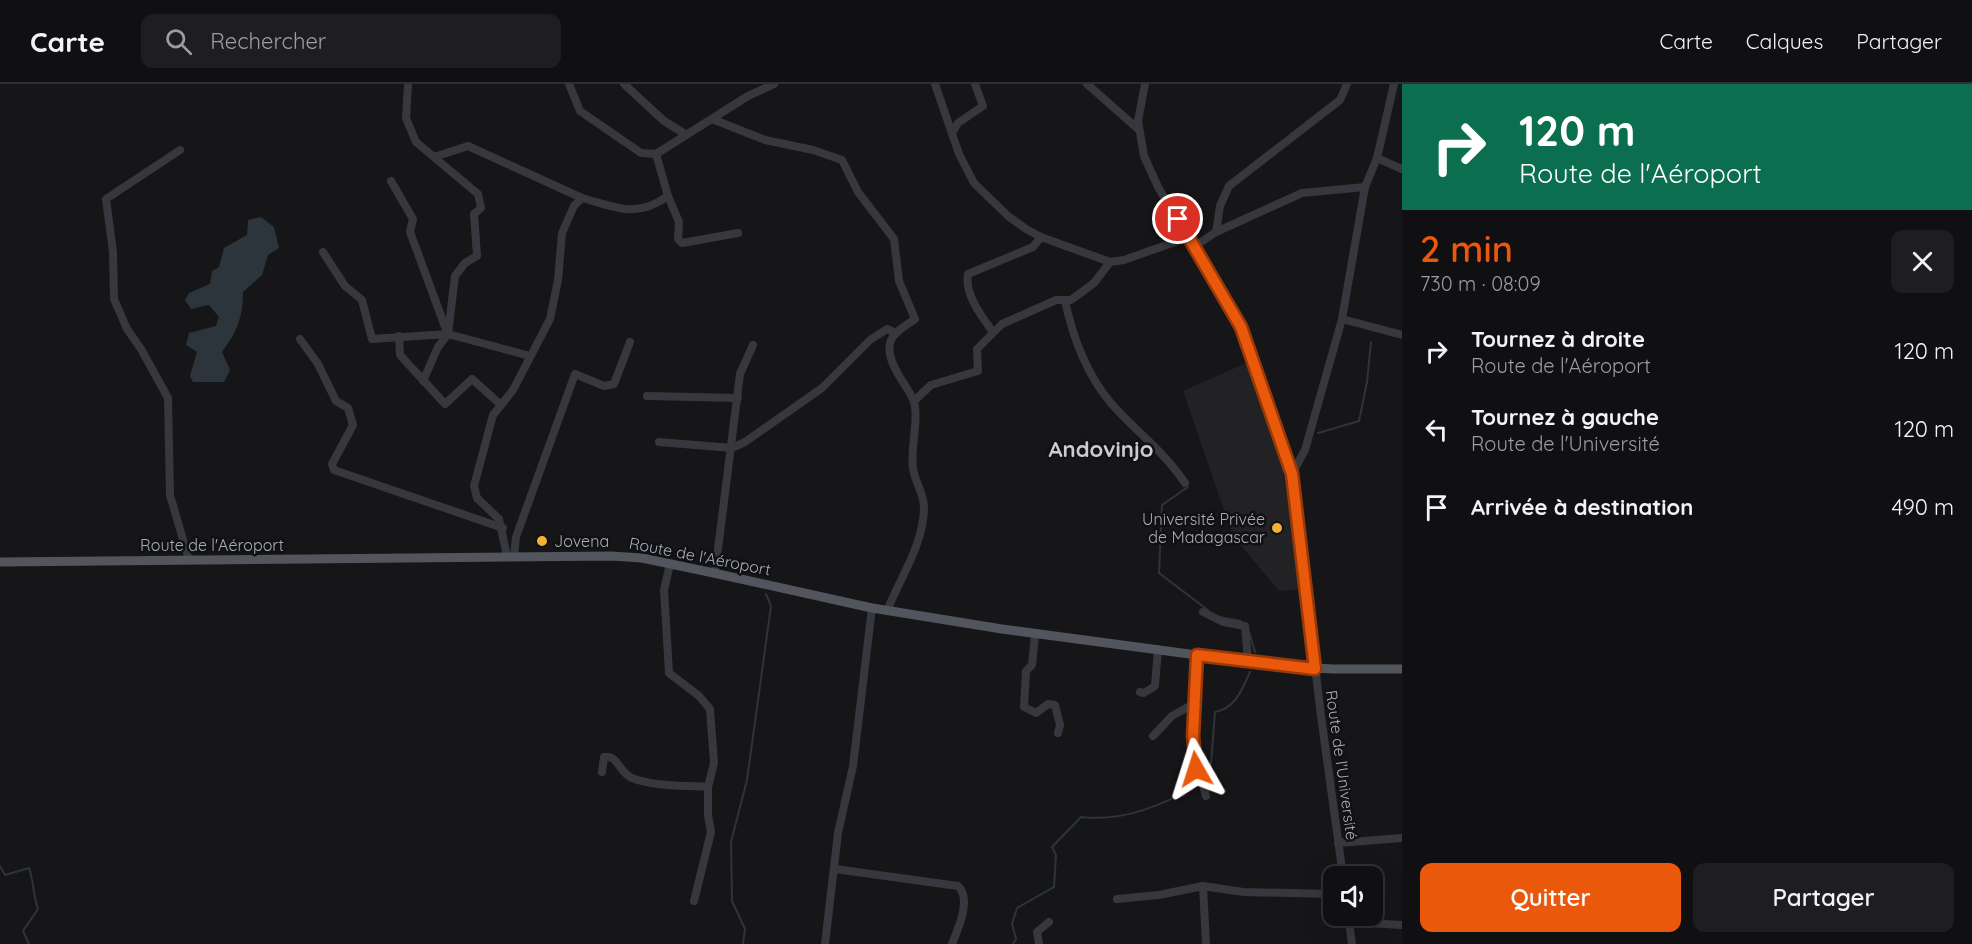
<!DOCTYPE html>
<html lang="fr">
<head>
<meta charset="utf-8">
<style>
  :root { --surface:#101012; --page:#1e1e20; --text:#f1f3f6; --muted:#9c9d9f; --line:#303032; --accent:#ea580c }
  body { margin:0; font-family:Quicksand,sans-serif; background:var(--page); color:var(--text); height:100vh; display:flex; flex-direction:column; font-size:22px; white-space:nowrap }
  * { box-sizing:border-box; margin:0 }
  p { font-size:20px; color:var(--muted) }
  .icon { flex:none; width:33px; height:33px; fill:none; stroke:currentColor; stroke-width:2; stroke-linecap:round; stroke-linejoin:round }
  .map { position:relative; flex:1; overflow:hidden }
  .sheet { display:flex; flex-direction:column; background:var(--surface); width:570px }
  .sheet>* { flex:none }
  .guide { background:#0b6e4f; color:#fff; overflow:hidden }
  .buttons { position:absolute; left:1323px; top:782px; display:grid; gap:12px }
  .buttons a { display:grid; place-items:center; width:60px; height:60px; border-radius:12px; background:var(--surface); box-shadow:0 6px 24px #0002,0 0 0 2px var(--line); font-size:30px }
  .pin { position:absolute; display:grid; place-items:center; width:51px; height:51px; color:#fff; margin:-26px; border:3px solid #fff; border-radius:50%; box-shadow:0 2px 6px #0007 }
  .me { position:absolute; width:66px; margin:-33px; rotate:354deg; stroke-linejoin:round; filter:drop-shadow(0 0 4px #0008) }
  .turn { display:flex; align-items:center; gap:21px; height:126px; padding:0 18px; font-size:27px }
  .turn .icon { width:78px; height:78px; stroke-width:2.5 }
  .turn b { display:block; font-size:42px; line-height:51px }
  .round { display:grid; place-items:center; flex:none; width:63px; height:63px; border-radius:12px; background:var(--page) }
  .summary { display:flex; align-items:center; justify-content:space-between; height:102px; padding:0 18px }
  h1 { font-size:36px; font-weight:600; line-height:45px; color:var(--accent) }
  .primary-button { display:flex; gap:12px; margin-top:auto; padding:12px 18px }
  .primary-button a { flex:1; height:69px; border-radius:12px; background:var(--accent); color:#fff; font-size:24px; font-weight:600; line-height:69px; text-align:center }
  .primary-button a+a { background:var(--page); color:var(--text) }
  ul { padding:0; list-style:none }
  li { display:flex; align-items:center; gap:18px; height:78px; padding:0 18px }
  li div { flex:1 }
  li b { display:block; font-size:22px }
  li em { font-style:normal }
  header { display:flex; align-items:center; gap:36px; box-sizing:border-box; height:84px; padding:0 30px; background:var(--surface); border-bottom:2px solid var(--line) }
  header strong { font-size:28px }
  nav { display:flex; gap:33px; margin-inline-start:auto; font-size:21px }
  .search { width:420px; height:54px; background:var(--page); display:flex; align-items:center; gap:15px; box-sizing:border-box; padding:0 21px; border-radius:12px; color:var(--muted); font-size:22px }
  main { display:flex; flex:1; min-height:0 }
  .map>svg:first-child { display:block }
  .built { fill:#222225 }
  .water { fill:#2c353c }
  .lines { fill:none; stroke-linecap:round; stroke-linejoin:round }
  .stream { stroke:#2c353c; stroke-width:2 }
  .minor { stroke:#37383d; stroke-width:8 }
  .major { stroke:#53555c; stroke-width:9 }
  .route-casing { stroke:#983908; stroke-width:15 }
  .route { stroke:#ea580c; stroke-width:10 }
  .poi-dot { fill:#f2b134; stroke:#111113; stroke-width:2 }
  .labels { text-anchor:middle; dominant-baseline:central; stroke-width:5; stroke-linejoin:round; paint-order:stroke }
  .poi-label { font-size:16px; fill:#a8adb8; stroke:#111113; text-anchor:end }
  .street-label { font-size:16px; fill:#a8adb8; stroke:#111113 }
  .district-label { font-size:22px; font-weight:bold; fill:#c9ccd4; stroke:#111113 }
</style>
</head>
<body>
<header>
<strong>Carte</strong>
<div class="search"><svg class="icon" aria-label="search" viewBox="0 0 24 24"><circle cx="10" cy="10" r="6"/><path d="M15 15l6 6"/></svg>Rechercher</div>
<nav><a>Carte</a><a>Calques</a><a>Partager</a></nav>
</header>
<main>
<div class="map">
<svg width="1402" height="860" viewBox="0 0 1402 860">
  <rect width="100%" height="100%" fill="#161618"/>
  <path class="built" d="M1246 279 1280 366 1301 505 1279 507 1233 452 1183 307Z"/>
  <path class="water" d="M261 133 274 143 279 164 268 171 262 191 243 208C243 233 237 248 222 268L230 286 224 298H193L190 292 197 268 186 261 189 249 216 242 219 233 209 221 191 225 185 216 189 209 210 200 212 187 219 183 224 164 247 151 248 136Z"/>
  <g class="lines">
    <g class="stream">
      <path d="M1318 349 1359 337 1367 298 1371 258"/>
      <path d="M1188 403 1162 421 1159 489 1209 527"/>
      <path d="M1219 533 1241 537"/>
      <path d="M1249 548 1255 568"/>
      <path d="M1203 697 1207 696 1211 680 1215 628C1236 624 1242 605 1250 588"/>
      <path d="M0 782 5 791 29 784C34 798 33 811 38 825L23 847 29 860"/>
      <path d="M743 860 745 845 732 817 731 758 747 696 771 522 766 510"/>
      <path d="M1013 860 1016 855 1012 840 1017 824 1054 803 1056 771 1052 763 1081 733C1124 738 1164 721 1201 699"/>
    </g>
    <g class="minor">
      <path d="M569 0 580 27 641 69 656 70"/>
      <path d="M624 0 664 37 685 50"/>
      <path d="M935 0 959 70 974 99 1008 132 1026 145 1041 153 1110 178 1124 176 1189 153"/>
      <path d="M1087 0 1138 45"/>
      <path d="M1145 0 1138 37 1144 72 1158 103 1241 243 1292 390 1321 632 1343 792"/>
      <path d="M408 1 406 34 416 58 478 110 481 124 474 130 477 172 465 179 455 192 448 250 438 263 423 297"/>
      <path d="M712 35 765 56 813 66 842 76 858 108 894 155 899 197 915 235C907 241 895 247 891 256 883 275 906 300 913 315 920 332 910 365 913 384 914 397 924 409 924 423 924 460 900 494 887 527"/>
      <path d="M952 49 958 39 983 22 975 0"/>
      <path d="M180 66 106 115 113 168 114 215 127 245 141 265 168 314 170 411 189 476"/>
      <path d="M434 73 468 62 582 114"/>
      <path d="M1377 74 1402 85"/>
      <path d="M391 97 413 135 410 148 447 248"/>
      <path d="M668 112 679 138 678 155 682 159 738 149"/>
      <path d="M1216 148 1220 122 1229 102 1340 16 1347 0"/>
      <path d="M1195 162 1216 148 1302 109 1365 103"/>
      <path d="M323 168 345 202 362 216 372 255 448 250 530 272"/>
      <path d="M1065 217C1073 254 1086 289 1110 318 1134 346 1164 367 1185 399"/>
      <path d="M1342 235 1402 251"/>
      <path d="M993 248C982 233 964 210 968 190L1033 163 1041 153"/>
      <path d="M399 252 400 271 445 320 472 295 501 321"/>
      <path d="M300 255 318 280 336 317 348 324 353 341 332 380 334 386 503 444"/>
      <path d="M647 312 738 314"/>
      <path d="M914 317 931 301 978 287 977 265 1002 240 1056 216H1071L1094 199 1110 178"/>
      <path d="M659 358 732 364 745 358 822 304 870 256 887 245 896 249"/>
      <path d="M1292 390 1305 366 1342 235 1365 103 1377 74 1394 0"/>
      <path d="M507 472 499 435 477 414 474 402 493 331 513 306 550 235 558 196 562 149 574 122 582 114C616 123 636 135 668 112L656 70 748 12 774 0"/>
      <path d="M514 472 516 453 575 290 604 302 614 300 630 258"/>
      <path d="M670 480 664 506 669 589 699 612 710 625 714 679 708 703V731L711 748 694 817"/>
      <path d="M715 489 740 290 753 261"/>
      <path d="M1203 528 1223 538 1245 542 1248 576"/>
      <path d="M1035 550 1032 581 1026 587 1024 623 1036 629 1048 620 1055 621 1060 641 1058 649"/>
      <path d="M1197 571 1193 666 1206 712"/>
      <path d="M1140 608 1144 609 1155 602 1158 565"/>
      <path d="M1153 652 1172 632 1195 619"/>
      <path d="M602 688 604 673C619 671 618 688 632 694 655 703 685 701 708 703"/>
      <path d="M1338 759 1402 754"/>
      <path d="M835 785 958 802C972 815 958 845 952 860"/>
      <path d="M1203 802 1206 860"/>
      <path d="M1117 815 1159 811 1203 802 1243 808 1334 810"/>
      <path d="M1348 831 1352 860"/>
      <path d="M1349 838 1402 841"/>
      <path d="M825 860 838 749 853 682 872 524"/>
      <path d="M1039 860 1037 848 1049 838"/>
    </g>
    <path class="major" d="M0 478 611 472 642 474 709 488 872 524 1002 545 1279 582 1333 585H1402"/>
  </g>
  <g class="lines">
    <g class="route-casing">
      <path id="route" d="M1178 135 1241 243 1292 390 1315 585 1197 571 1193 652 1196 685"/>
    </g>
    <use href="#route" class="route"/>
  </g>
  <g class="poi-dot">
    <circle cx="1277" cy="444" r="6"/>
    <circle cx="542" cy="457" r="6"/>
  </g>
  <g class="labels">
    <g class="poi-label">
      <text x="1265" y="435">Université Privée<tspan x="1265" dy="18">de Madagascar</tspan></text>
      <text x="554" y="457" text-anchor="start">Jovena</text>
    </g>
    <g class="street-label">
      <text x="212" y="461">Route de l'Aéroport</text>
      <text transform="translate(700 472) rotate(11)">Route de l'Aéroport</text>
      <text transform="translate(1342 681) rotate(82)">Route de l'Université</text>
    </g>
    <g class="district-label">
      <text x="1101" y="365">Andovinjo</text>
    </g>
  </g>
</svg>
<div class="buttons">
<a><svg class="icon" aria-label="sound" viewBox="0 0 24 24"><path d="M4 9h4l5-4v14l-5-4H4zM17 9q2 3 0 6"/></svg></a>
</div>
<div class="pin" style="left:1178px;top:135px;background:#d93025"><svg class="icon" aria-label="arrive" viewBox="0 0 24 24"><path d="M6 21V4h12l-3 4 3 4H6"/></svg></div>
<svg class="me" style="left:1196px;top:685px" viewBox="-20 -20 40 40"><path d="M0-17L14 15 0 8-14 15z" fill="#ea580c" stroke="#fff" stroke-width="4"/></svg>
</div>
<section class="sheet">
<div class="guide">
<div class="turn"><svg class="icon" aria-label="right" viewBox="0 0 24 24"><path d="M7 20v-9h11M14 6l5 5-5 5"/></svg><div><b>120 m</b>Route de l'Aéroport</div></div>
</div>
<div class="summary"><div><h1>2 min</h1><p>730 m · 08:09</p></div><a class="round"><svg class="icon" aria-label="close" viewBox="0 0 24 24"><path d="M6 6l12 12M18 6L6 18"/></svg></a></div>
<ul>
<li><svg class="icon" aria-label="right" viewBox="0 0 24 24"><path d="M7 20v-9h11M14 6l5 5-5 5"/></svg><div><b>Tournez à droite</b><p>Route de l'Aéroport</p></div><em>120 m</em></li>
<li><svg class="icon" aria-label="left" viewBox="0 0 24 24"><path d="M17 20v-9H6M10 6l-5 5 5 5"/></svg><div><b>Tournez à gauche</b><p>Route de l'Université</p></div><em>120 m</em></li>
<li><svg class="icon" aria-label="arrive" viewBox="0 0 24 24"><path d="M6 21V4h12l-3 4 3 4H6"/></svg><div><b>Arrivée à destination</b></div><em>490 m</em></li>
</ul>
<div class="primary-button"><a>Quitter</a><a>Partager</a></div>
</section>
</main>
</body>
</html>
